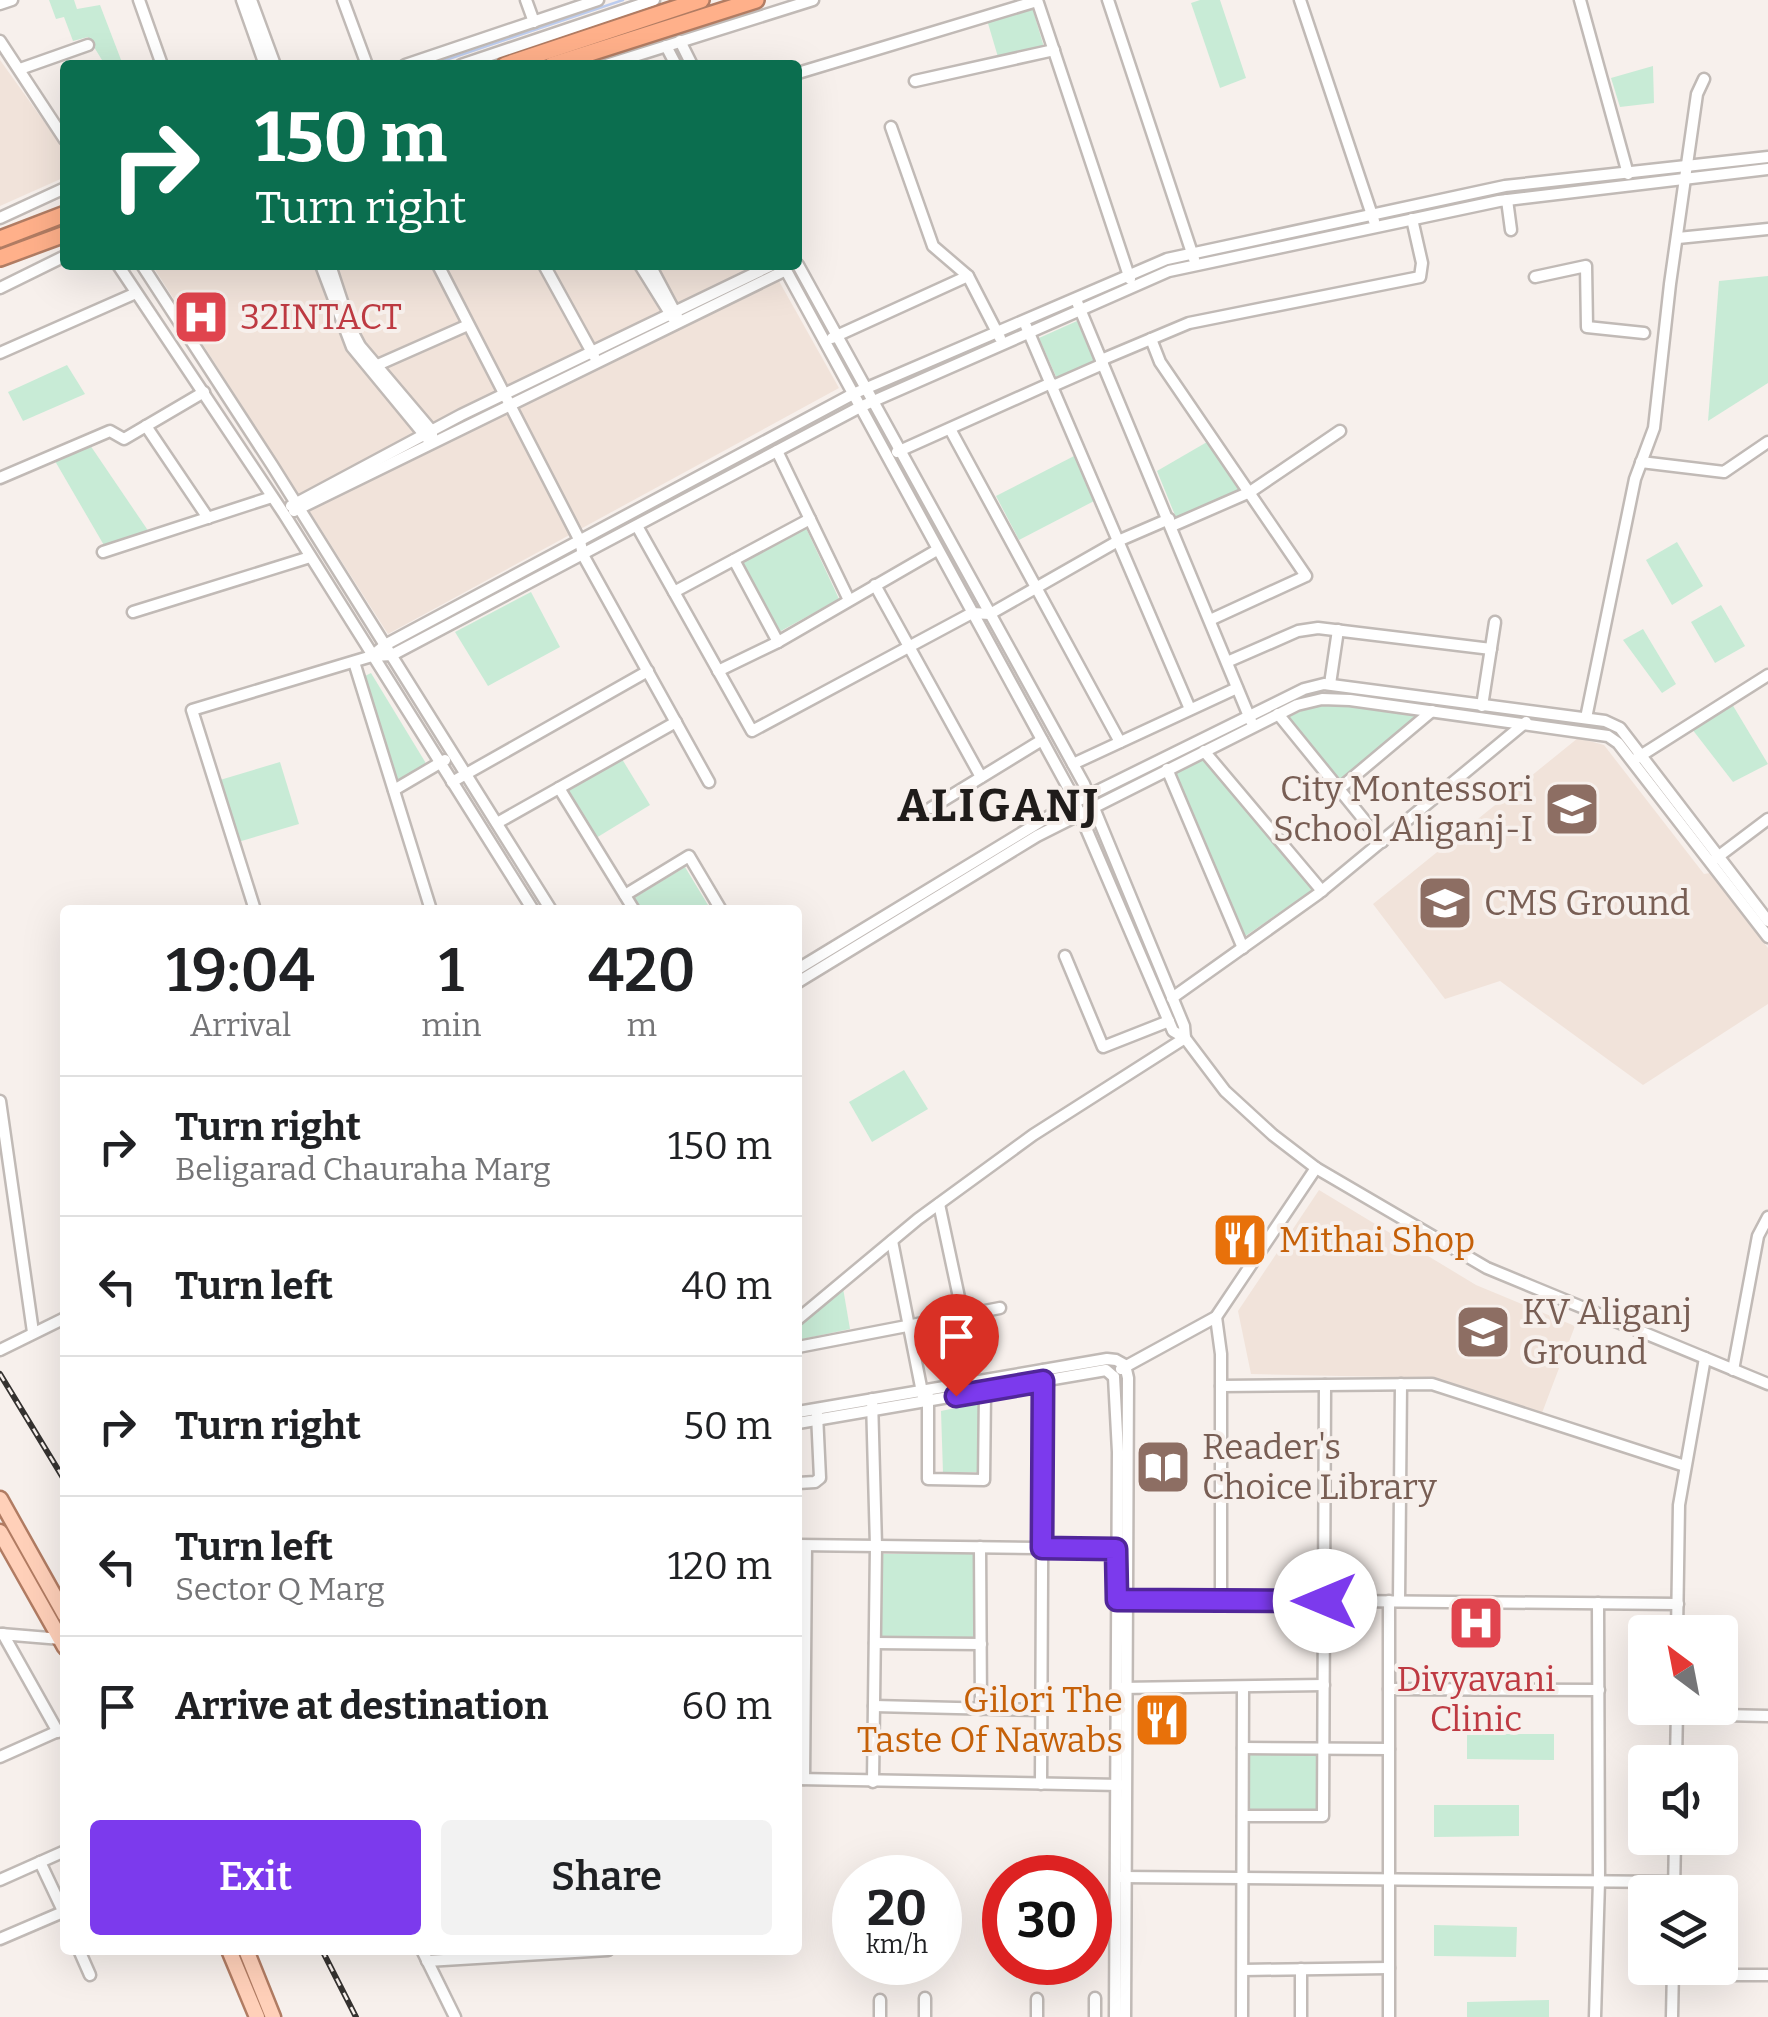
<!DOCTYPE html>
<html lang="en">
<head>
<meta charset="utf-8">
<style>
  :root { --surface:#fff; --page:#f2f2f2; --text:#202124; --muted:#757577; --line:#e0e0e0; --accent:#7c3aed }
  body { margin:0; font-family:Bitter,serif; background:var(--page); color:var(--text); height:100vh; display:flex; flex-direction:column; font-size:38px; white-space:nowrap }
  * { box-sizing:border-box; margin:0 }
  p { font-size:32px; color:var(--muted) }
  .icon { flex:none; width:55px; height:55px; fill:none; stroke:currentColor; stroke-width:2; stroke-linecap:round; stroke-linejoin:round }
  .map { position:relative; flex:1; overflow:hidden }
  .panel { position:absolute; left:60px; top:905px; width:742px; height:1050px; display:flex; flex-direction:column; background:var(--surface); border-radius:10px; box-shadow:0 10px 40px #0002 }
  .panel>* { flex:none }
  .hud { position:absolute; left:60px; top:60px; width:742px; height:210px; border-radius:10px; box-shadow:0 10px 40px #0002; background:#0b6e4f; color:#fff; overflow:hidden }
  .needle { width:65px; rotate:328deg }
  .controls { position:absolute; left:1628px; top:1615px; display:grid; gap:20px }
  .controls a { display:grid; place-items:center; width:110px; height:110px; border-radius:10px; background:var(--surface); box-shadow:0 10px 40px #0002; font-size:50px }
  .speed { position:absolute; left:832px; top:1855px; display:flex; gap:20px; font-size:50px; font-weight:700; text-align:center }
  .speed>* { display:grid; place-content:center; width:130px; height:130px; border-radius:50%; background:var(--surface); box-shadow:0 10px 40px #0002; line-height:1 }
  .speed small { font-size:25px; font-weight:400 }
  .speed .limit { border:15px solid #d22; background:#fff; color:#111 }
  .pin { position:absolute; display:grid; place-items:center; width:85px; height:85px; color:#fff; margin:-102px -42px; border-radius:50% 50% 50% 0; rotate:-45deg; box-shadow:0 0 10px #0007 }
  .pin .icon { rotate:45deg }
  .me { position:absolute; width:110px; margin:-55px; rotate:270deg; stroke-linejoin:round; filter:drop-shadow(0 0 8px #0008) }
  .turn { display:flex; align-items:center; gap:35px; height:210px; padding:0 30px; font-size:45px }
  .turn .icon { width:130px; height:130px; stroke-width:2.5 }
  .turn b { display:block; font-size:70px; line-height:85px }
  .eta { display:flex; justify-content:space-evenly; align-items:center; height:170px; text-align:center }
  .eta b { font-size:60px; font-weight:600; line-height:70px }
  .action { display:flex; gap:20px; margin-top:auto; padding:20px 30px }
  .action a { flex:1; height:115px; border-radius:10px; background:var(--accent); color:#fff; font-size:40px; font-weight:600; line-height:115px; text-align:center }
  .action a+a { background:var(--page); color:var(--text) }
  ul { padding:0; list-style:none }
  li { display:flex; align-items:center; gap:30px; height:140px; padding:0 30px; border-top:2px solid var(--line) }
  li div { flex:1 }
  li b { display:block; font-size:38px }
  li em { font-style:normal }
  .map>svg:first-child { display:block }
  .built { fill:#f1e3da }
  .green { fill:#c8ebd6 }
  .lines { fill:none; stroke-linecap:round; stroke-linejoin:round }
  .stream { stroke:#bcccee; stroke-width:2.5 }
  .minor-casing { stroke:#c1bab6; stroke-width:15 }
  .major-casing { stroke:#b17c63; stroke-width:19 }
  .highway-casing { stroke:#b17c63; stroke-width:20 }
  .minor { stroke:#fff; stroke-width:10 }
  .major { stroke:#ffd0b9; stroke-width:14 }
  .highway { stroke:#ffb08a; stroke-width:15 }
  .rail-casing { stroke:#353230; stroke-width:6 }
  .rail { stroke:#f7f0ec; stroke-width:2.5; stroke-dasharray:8; stroke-linecap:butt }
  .route-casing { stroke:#51269a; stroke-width:25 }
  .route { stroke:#7c3aed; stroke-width:18 }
  .labels { text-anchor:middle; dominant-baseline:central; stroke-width:8; stroke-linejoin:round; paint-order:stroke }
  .health-label { font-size:35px; fill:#be3a42; stroke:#f7f0ec; text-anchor:start }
  .education-label { font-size:35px; fill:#785e54; stroke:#f7f0ec; text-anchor:start }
  .food-label { font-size:35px; fill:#c56008; stroke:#f7f0ec; text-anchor:start }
  .district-label { font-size:45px; font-weight:bold; letter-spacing:2.5px; fill:#1f1c1a; stroke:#f7f0ec }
</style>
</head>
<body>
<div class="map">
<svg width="1768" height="2017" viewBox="0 0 1768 2017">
  <rect width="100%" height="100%" fill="#f7f0ec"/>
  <g class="built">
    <path d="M0 60 65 151V177L0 206Z"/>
    <path d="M152 265H770L839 388 388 634Z"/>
    <path d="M1578 738 1604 745 1704 874 1710 873 1768 948V1004L1643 1085 1500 981 1445 999 1373 904Z"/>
    <path d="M1319 1190 1476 1285 1575 1326 1542 1413 1437 1378 1251 1374 1238 1311Z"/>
  </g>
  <g class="green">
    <path d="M49 0H74L77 9 100 5 123 65H105L88 37 73 41 64 17 56 19Z"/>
    <path d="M1200 0H1220L1246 78 1220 88 1191 3Z"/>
    <path d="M1032 7 1044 47 998 57 987 20Z"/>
    <path d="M1653 66 1654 103 1620 107 1611 78Z"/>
    <path d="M1768 276V383L1708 421 1719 281Z"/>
    <path d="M1077 321 1096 365 1058 381 1039 338Z"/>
    <path d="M67 365 85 394 23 421 8 392Z"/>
    <path d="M1207 442 1240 492 1177 520 1157 471Z"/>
    <path d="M90 445 149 532 105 547 55 461Z"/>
    <path d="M1078 454 1096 500 1019 540 996 496Z"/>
    <path d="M806 528 839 599 779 632 742 563Z"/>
    <path d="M1677 542 1703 586 1672 605 1646 560Z"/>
    <path d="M531 592 560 647 488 686 455 632Z"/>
    <path d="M1721 605 1745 646 1715 663 1691 622Z"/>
    <path d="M1643 629 1676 684 1662 693 1623 640Z"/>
    <path d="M371 673 427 765 398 784 363 677Z"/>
    <path d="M1320 703 1421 715 1339 781 1288 717Z"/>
    <path d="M1732 704 1768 764 1733 782 1692 729Z"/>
    <path d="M1203 758 1312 890 1244 937 1175 772Z"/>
    <path d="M622 759 650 805 596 838 568 791Z"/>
    <path d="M280 762 299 824 238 842 220 780Z"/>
    <path d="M685 867 711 910H641L634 898Z"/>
    <path d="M904 1070 928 1109 872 1142 849 1102Z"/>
    <path d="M843 1288 850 1329 798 1340V1328Z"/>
    <path d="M979 1403 982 1472 943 1473 941 1411Z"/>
    <rect x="881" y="1554" width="93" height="83"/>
    <path d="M1467 1734H1554V1760L1467 1759Z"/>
    <path d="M1247 1754H1319L1318 1810H1247Z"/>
    <path d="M1434 1805H1519V1836L1434 1837Z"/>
    <path d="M1434 1925 1517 1927 1516 1957 1434 1956Z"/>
    <path d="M1549 2000V2017H1467V2002Z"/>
  </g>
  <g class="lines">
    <path class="stream" d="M431 65 623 0"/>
    <g class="minor-casing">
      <g id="minor">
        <path d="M139 0 162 65"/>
        <path d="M242 0 265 65"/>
        <path d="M251 0 275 65"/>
        <path d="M343 0 367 65"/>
        <path d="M526 0 534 22"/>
        <path d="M1037 0 1130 279"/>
        <path d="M1108 0 1194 259"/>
        <path d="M1300 0 1374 221"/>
        <path d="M1580 0 1628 174"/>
        <path d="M0 4 12 0"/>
        <path d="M0 41 65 140"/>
        <path d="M680 41 692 65"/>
        <path d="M666 46 676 65"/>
        <path d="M405 65 598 0"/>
        <path d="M461 65 654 0"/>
        <path d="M606 65 813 0"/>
        <path d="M20 69 88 45"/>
        <path d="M798 73 1037 1"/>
        <path d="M915 81 1054 50"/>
        <path d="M891 127 933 246 968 276 1000 338"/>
        <path d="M1507 200 1511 230"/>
        <path d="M0 218 65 188"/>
        <path d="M1678 238 1768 229"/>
        <path d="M118 265 284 514 533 910"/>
        <path d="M142 265 272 465 551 910"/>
        <path d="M321 265 352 347 427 438"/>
        <path d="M330 265 351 329 360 346 432 431V437"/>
        <path d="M438 265 580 541 583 555 709 782"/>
        <path d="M544 265 594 356"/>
        <path d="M640 265 673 318"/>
        <path d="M650 265 677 316"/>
        <path d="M783 265 1070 791 1173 1031 1185 1038 1225 1091 1273 1135 1316 1168 1487 1268 1768 1384"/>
        <path d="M798 265 1084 784 1184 1026 1185 1038"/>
        <path d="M1535 277 1586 266 1587 327 1644 333"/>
        <path d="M0 288 65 256"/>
        <path d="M1077 302 1251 721"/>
        <path d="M1026 326 1190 709"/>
        <path d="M832 338 968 276"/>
        <path d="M1151 339 1160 362 1306 576 1210 620"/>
        <path d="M0 353 136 293"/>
        <path d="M1101 360 1189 323 1420 277 1422 263 1412 219"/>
        <path d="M373 367 468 325"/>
        <path d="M1053 386 1103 364"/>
        <path d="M146 426 208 518"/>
        <path d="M950 429 1120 742"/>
        <path d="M777 451 849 600"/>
        <path d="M897 452 1051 383"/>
        <path d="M1641 462 1724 472 1768 442"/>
        <path d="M0 478 110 431 124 439 204 392"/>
        <path d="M291 506 461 415 772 265"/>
        <path d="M294 511 786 270"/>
        <path d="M637 526 752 731 972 613 990 614 1118 541 1169 519"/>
        <path d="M1172 526 1250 492 1340 431"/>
        <path d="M103 552 272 497"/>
        <path d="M734 560 778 642"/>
        <path d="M875 585 981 777"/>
        <path d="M674 592 810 519"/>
        <path d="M133 612 310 557"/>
        <path d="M373 655 385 645 853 394 1167 259 1505 186 1768 157"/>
        <path d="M354 662 431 910"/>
        <path d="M1227 662 1298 631 1318 628 1491 649"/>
        <path d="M718 671 778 642 937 550"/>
        <path d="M1330 684 1338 630"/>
        <path d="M1482 706 1495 622"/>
        <path d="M1278 714 1382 842"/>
        <path d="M1586 718 1635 479 1654 428 1670 284 1697 94 1704 79"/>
        <path d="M1204 751 1322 891"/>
        <path d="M1637 758 1768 675"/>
        <path d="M1073 764 1237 688"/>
        <path d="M1167 769 1243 948"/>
        <path d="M452 782 648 671"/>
        <path d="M559 788 634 910"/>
        <path d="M1339 789 1432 711"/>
        <path d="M394 790 445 760"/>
        <path d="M931 808 1042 740"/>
        <path d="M497 823 676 722"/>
        <path d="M1715 859 1768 819"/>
        <path d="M625 895 689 856 721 910"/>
        <path d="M255 910 192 710 372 656 392 655 860 407 1169 271 1499 201 1768 169"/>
        <path d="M1065 956 1103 1047 1169 1021"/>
        <path d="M798 969 1061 809 1304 689 1324 684 1605 721 1620 728 1768 921"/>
        <path d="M798 982 1037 836 1297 705 1322 699 1350 700 1608 736 1618 743 1768 937"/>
        <path d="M1172 998 1318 894 1526 722"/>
        <path d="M0 1101 33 1332"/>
        <path d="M939 1204 963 1316"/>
        <path d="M892 1241 923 1397"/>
        <path d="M1216 1317 1221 1354V1600"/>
        <path d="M798 1319 918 1219 1033 1135 1185 1038"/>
        <path d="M798 1347 1000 1308"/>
        <path d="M0 1350 65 1318"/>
        <path d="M1121 1369 1216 1317 1316 1168"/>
        <path d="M1733 1370 1758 1236 1768 1217"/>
        <path d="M1114 1377 1118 1452 1115 2017"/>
        <path d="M1221 1386 1432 1384 1685 1466"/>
        <path d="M928 1396V1479L984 1480 985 1391"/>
        <path d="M872 1399 876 1546 873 1782"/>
        <path d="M798 1412 1107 1359 1116 1360 1125 1365 1128 1378 1125 2017"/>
        <path d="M798 1423 1106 1370 1114 1377"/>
        <path d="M798 1483 815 1482 820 1478 817 1414"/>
        <path d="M798 1545 1118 1549"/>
        <path d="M980 1547 981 1709"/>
        <path d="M1123 1599 1678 1604"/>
        <path d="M1399 1601 1401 1384"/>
        <path d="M1677 1632 1679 1505 1705 1358"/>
        <path d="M1 1634 61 1639"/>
        <path d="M3 1634 58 1732"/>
        <path d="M875 1643 981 1644"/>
        <path d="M1120 1688 1324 1685"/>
        <path d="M1389 1689 1599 1690"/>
        <path d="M874 1706 1041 1710"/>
        <path d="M1677 1714 1768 1716"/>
        <path d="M1243 1748 1389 1749"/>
        <path d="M0 1757 65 1728"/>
        <path d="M1676 1762 1677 1709"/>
        <path d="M798 1779 1120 1785"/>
        <path d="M804 1779 806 1546"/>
        <path d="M1041 1784 1043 1370"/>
        <path d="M1243 1816H1323L1325 1385"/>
        <path d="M40 1862 65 1915"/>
        <path d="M1120 1877 1674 1882"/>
        <path d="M0 1880 65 1851"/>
        <path d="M1674 1892 1675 1838"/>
        <path d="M0 1939 63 1912"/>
        <path d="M79 1950 90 1975"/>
        <path d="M422 1950 455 2017"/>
        <path d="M427 1961 608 1950"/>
        <path d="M1243 1970 1389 1968"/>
        <path d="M1673 1975H1768"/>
        <path d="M1095 1998V2017"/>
        <path d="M880 2000V2017"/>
        <path d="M925 2017V1998"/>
        <path d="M1037 2017V1999"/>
        <path d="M1242 2017 1243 1687"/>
        <path d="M1301 2017V1969"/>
        <path d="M1389 2017V1601"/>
        <path d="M1595 2017 1599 1881 1598 1603"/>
        <path d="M1672 2017 1673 1968"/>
      </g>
    </g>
    <g class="major-casing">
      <g id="major">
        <path d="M0 1499 65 1615"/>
        <path d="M0 1532 65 1647"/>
        <path d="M229 1950 257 2017"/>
        <path d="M246 1950 273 2017"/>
      </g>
    </g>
    <g class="highway-casing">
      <g id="highway">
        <path d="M505 65 701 0"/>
        <path d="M552 65 756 0"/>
        <path d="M0 239 65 214"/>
        <path d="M0 258 65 234"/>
      </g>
    </g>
    <use href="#minor" class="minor"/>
    <use href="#major" class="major"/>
    <use href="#highway" class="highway"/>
    <g class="rail-casing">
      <g id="rail">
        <path d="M0 1374 65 1481"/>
        <path d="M322 1950 356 2017"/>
      </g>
    </g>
    <use href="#rail" class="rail"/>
  </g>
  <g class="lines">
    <g class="route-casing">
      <path id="route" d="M956 1396 1043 1381 1042 1548 1116 1549 1117 1600 1325 1601"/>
    </g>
    <use href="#route" class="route"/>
  </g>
  <defs>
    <g id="hospital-square" transform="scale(2.875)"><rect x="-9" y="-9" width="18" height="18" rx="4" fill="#e0444e" stroke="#f7f0ec"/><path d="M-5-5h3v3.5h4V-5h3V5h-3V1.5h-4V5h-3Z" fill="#fff"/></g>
    <g id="school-square" transform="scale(2.875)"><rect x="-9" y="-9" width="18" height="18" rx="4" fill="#8d6e63" stroke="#f7f0ec"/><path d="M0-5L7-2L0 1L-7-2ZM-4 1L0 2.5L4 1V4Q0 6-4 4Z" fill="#fff"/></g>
    <g id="restaurant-square" transform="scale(2.875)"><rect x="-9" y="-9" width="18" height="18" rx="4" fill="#e8710a" stroke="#f7f0ec"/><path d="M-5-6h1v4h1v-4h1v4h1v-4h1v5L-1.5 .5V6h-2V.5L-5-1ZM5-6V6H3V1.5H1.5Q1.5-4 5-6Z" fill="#fff"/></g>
    <g id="library-square" transform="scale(2.875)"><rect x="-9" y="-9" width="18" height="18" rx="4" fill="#8d6e63" stroke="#f7f0ec"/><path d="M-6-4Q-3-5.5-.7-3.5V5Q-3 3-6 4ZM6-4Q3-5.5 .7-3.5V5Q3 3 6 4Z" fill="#fff"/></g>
  </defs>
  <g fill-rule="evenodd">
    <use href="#hospital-square" x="201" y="317"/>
    <use href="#school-square" x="1572" y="809"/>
    <use href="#school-square" x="1445" y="903"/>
    <use href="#restaurant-square" x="1240" y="1240"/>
    <use href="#school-square" x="1483" y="1332"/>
    <use href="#library-square" x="1163" y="1467"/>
    <use href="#hospital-square" x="1476" y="1623"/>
    <use href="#restaurant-square" x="1162" y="1720"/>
  </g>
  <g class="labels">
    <g class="health-label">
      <text x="240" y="317">32INTACT</text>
      <text x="1476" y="1679" text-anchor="middle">Divyavani<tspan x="1476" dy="40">Clinic</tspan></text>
    </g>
    <g class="education-label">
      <text x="1533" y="789" text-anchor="end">City Montessori<tspan x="1533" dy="40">School Aliganj-I</tspan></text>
      <text x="1484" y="903">CMS Ground</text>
      <text x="1522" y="1312">KV Aliganj<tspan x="1522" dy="40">Ground</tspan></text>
      <text x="1202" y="1447">Reader's<tspan x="1202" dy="40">Choice Library</tspan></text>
    </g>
    <g class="food-label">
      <text x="1279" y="1240">Mithai Shop</text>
      <text x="1123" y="1700" text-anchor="end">Gilori The<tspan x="1123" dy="40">Taste Of Nawabs</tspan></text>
    </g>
    <g class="district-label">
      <text x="999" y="806">ALIGANJ</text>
    </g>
  </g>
</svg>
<div class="controls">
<a><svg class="needle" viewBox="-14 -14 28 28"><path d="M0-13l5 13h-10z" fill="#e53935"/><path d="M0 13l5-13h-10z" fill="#757577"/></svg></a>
<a><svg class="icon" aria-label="sound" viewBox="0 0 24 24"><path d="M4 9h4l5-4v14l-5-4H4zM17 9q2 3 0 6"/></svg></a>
<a><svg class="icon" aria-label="layers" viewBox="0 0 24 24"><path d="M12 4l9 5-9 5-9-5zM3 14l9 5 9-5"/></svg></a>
</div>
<div class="speed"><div>20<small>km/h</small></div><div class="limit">30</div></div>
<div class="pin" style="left:956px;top:1396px;background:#d93025"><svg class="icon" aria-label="arrive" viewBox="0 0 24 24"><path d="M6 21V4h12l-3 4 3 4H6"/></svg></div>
<svg class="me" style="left:1325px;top:1601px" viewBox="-20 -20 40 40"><circle r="19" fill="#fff"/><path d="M0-13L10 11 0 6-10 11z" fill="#7c3aed"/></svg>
<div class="hud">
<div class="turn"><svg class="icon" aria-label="right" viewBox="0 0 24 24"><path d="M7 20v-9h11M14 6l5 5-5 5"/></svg><div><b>150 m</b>Turn right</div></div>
</div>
<section class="panel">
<div class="eta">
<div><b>19:04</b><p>Arrival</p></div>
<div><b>1</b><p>min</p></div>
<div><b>420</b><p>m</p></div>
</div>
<ul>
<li><svg class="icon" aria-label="right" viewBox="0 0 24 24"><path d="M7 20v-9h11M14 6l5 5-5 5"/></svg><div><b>Turn right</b><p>Beligarad Chauraha Marg</p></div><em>150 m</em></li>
<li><svg class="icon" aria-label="left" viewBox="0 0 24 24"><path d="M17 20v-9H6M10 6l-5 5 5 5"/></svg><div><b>Turn left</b></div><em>40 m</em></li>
<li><svg class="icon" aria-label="right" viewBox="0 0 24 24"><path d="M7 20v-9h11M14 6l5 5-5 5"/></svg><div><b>Turn right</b></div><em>50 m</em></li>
<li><svg class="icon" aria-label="left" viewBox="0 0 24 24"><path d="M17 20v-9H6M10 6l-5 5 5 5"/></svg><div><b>Turn left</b><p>Sector Q Marg</p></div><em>120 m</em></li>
<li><svg class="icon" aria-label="arrive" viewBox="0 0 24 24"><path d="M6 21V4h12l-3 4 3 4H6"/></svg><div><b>Arrive at destination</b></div><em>60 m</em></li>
</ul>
<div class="action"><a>Exit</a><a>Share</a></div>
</section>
</div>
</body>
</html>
